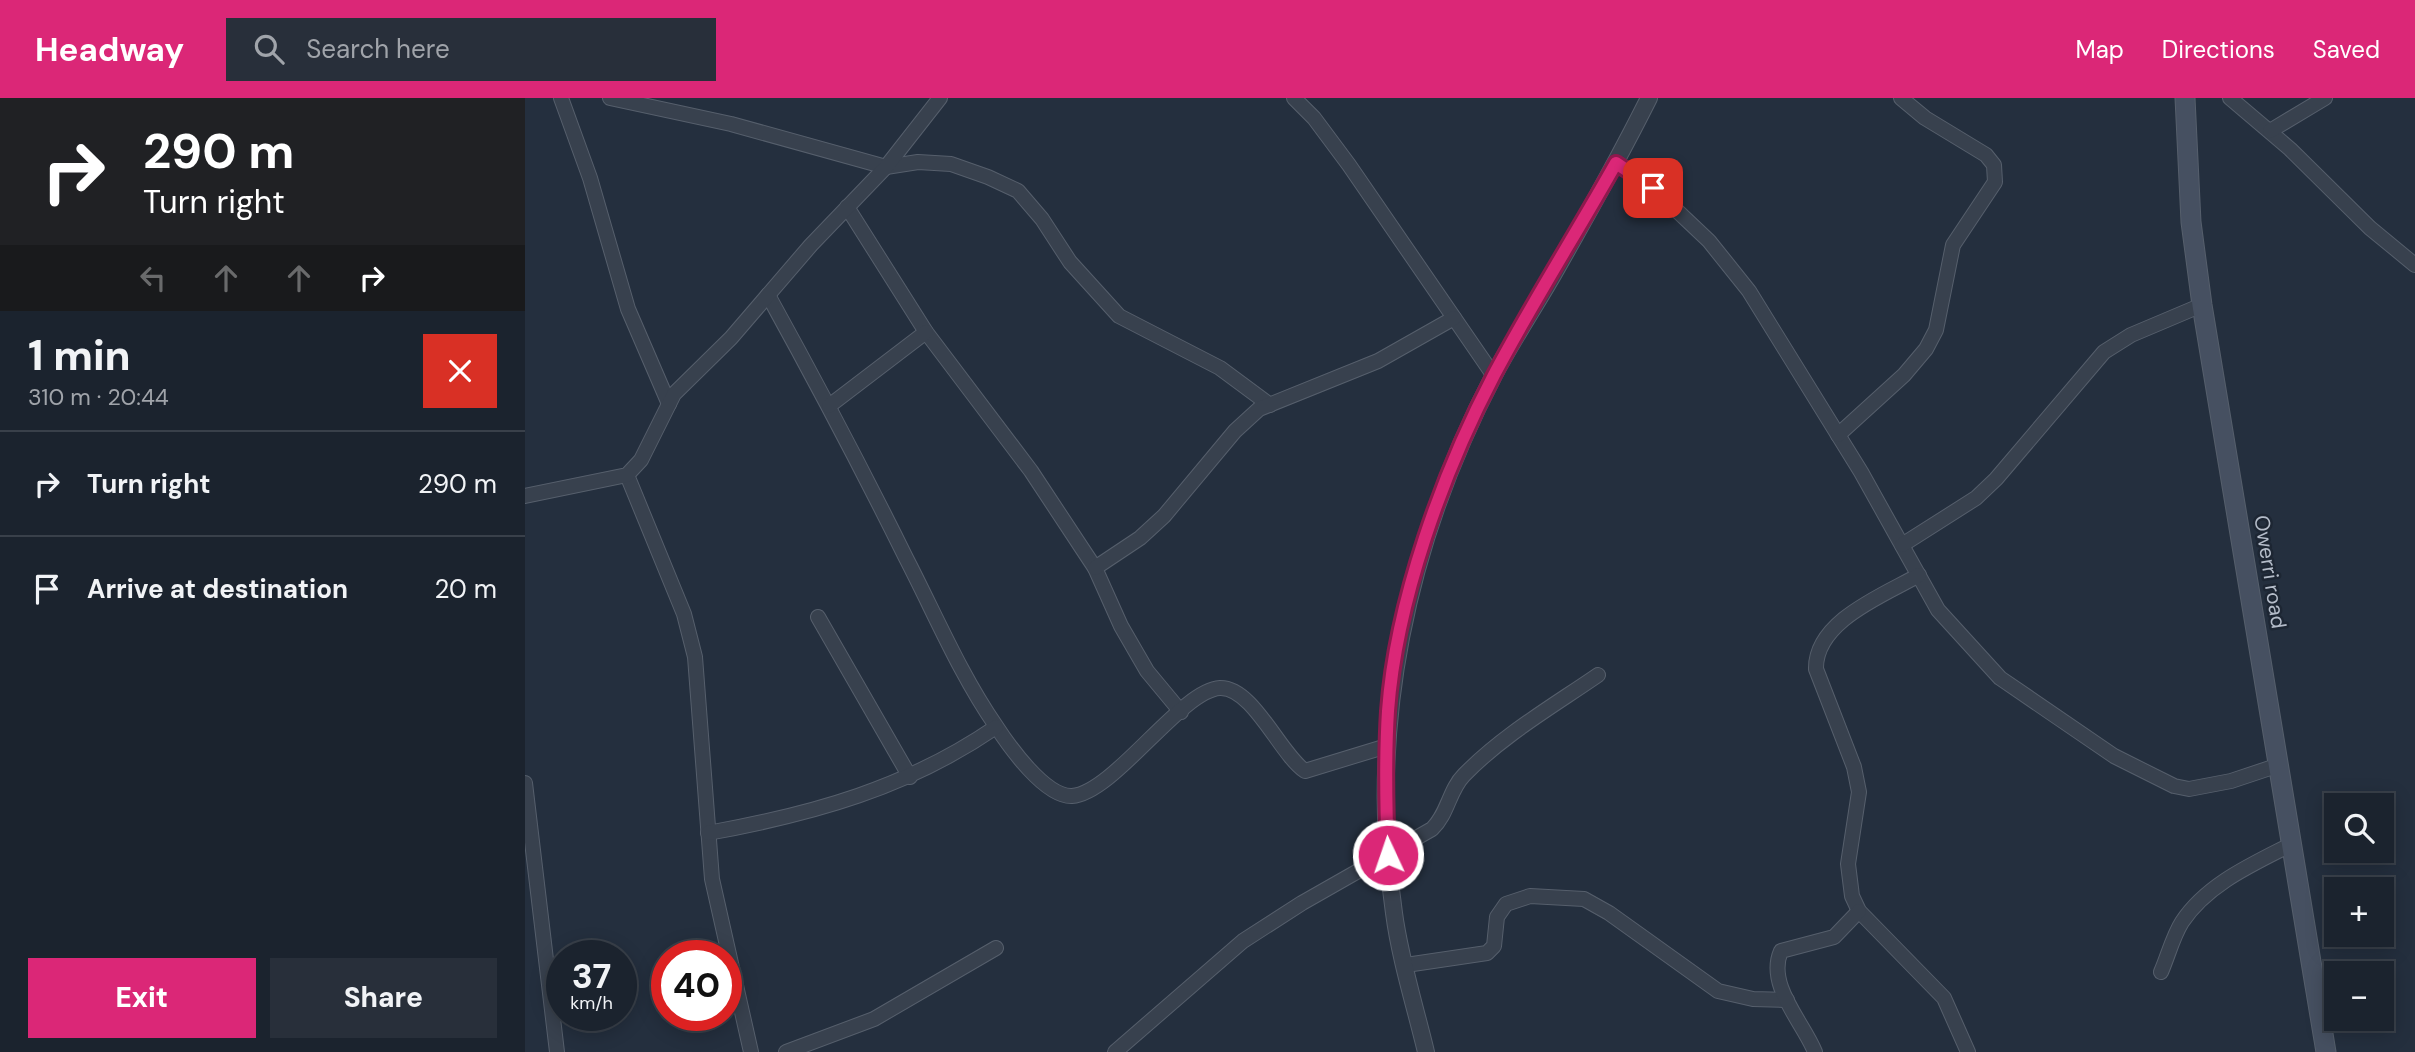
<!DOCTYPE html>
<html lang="en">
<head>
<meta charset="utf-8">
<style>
  :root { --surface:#1b232e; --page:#282f3a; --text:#f1f3f6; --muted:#a0a4aa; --line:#39404a; --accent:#db2777 }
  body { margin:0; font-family:"DM Sans",sans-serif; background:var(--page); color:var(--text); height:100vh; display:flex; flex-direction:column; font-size:26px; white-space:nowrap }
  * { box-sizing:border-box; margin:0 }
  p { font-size:23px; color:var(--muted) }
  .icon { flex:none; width:38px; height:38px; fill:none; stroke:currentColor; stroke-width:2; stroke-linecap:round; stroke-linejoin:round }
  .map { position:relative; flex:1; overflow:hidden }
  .sheet { display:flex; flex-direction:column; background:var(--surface); width:525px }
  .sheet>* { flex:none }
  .guide { background:#202124; color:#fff; overflow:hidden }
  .tools { position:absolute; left:1799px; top:695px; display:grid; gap:14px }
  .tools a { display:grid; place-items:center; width:70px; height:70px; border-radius:0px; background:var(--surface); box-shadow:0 4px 18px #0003,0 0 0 2px var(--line); font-size:35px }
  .speed { position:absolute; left:21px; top:842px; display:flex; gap:14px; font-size:35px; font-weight:700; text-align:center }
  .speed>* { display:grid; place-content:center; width:91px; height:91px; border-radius:50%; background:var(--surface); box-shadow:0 4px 18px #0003,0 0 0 2px var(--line); line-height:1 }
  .speed small { font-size:18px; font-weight:400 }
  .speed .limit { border:10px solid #d22; background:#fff; color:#111 }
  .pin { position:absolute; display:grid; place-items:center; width:60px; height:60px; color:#fff; margin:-30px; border-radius:14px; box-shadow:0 4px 10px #0006 }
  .me { position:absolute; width:77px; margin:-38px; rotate:357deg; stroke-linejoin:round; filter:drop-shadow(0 0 5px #0008) }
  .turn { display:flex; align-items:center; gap:24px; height:147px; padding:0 28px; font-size:32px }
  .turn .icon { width:91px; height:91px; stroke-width:2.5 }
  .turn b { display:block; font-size:49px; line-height:60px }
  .lanes { display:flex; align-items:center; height:66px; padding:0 28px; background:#0003; justify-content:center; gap:35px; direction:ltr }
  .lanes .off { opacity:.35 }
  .round { display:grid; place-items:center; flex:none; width:74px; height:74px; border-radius:0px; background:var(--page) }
  .headline { display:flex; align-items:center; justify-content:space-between; height:119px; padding:0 28px }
  h1 { font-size:42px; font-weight:800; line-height:52px }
  .primary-button { display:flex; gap:14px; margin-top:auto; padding:14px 28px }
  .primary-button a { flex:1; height:80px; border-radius:0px; background:var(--accent); color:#fff; font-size:28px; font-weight:800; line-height:80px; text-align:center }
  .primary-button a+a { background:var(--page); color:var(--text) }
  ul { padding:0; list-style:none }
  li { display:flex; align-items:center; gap:21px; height:105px; padding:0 28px; border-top:2px solid var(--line) }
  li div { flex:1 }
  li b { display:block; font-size:26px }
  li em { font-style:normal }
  header { display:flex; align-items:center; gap:42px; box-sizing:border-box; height:98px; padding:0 35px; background:var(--accent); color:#fff }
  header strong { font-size:33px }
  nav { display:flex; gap:38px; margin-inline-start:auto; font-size:24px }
  .search { width:490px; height:63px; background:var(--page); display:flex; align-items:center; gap:18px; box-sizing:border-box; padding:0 24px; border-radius:0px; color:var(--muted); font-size:26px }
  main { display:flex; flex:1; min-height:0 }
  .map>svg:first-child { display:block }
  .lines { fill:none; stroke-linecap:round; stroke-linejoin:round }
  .minor-casing { stroke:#565f6c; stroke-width:16 }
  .tertiary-casing { stroke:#565f6c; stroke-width:18 }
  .secondary-casing { stroke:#565f6c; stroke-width:21 }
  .minor { stroke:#38414e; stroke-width:14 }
  .tertiary { stroke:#38414e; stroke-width:16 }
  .secondary { stroke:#465061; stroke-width:19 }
  .route-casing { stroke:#8e194d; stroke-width:18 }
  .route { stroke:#db2777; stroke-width:12 }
  .labels { text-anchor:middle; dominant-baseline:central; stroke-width:5; stroke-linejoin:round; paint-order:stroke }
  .street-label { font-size:21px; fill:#b4bcc9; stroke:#1d2633 }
</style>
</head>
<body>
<header>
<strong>Headway</strong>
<div class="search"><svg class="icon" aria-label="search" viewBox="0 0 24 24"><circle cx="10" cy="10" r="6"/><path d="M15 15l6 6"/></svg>Search here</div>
<nav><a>Map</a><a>Directions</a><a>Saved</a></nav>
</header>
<main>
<section class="sheet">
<div class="guide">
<div class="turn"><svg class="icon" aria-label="right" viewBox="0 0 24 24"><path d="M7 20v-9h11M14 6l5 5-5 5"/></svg><div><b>290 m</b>Turn right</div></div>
<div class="lanes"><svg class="icon off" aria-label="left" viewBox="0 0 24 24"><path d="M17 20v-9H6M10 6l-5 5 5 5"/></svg><svg class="icon off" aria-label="ahead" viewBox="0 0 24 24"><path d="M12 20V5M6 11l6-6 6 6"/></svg><svg class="icon off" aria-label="ahead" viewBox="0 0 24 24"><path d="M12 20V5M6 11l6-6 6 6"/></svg><svg class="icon" aria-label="right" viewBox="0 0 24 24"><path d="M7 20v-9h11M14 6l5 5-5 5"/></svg></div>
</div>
<div class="headline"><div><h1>1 min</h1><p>310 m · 20:44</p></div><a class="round" style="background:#d93025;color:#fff"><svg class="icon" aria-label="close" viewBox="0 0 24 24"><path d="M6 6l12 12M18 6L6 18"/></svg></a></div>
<ul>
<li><svg class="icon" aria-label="right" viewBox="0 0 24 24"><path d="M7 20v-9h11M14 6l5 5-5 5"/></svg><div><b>Turn right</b></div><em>290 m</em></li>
<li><svg class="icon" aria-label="arrive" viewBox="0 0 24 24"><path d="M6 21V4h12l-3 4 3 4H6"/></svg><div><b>Arrive at destination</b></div><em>20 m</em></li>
</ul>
<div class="primary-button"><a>Exit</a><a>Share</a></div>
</section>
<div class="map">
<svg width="1890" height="954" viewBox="0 0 1890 954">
  <rect width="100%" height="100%" fill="#242f3e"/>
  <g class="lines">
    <g class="minor-casing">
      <g id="minor">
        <path d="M36 0 65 80 103 211 144 306"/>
        <path d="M85 0 206 26 361 69 393 64 426 66 463 79 493 93 517 121 545 164 594 218 695 270 745 307"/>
        <path d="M769 0 789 20 824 67 969 278"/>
        <path d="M1705 0 1765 51 1845 130 1890 167"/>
        <path d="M1745 33 1800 0"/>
        <path d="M1091 65 1128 90 1184 143 1224 193 1336 374 1413 512 1475 580 1589 658 1649 688 1664 691 1706 683 1754 667"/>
        <path d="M322 109 401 234 506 373 570 470 596 528 622 573 656 614"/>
        <path d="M243 197C291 284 337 371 381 460 410 516 435 576 471 628 484 648 520 699 547 698 589 695 656 592 695 590 728 589 755 656 780 673L862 648"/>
        <path d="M304 308 401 234"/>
        <path d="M1313 337 1379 277 1401 251 1411 232 1428 147 1470 84 1469 67 1461 57 1400 20 1376 0"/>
        <path d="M102 377 159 516 170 559 187 781 226 954"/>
        <path d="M0 398 102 377 116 362 149 296 206 240 286 147 361 69 415 0"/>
        <path d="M1377 447 1451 400 1471 381 1579 254 1606 237 1677 207"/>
        <path d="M570 470 615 440 639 418 710 333 734 311 853 263 929 220"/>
        <path d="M1394 477C1359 497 1290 523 1291 571L1329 669 1334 694 1323 766 1327 798 1334 813 1419 900 1443 954"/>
        <path d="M293 519 385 679"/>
        <path d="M0 685 32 954"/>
        <path d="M183 735C288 716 382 690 471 629"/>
        <path d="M881 867 962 855 969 848 972 819 981 806 1005 798 1059 801 1084 815 1193 893 1228 901 1262 902"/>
        <path d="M1636 874C1643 858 1648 838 1657 824 1682 786 1728 766 1767 746"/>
        <path d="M261 954 349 921 471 850"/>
        <path d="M590 954 718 843 777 805 907 731C923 716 924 692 939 677 978 637 1028 608 1073 577"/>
        <path d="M1290 954C1278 924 1241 887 1256 853L1309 839 1334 813"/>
      </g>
    </g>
    <g class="tertiary-casing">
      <path id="tertiary" d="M901 954C890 908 875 861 869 815 842 628 882 444 969 277 987 243 1009 210 1028 177 1061 119 1094 60 1124 0"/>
    </g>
    <g class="secondary-casing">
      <path id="secondary" d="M1660 0 1666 124 1677 207 1801 954"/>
    </g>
    <use href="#minor" class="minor"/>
    <use href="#tertiary" class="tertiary"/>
    <use href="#secondary" class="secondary"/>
  </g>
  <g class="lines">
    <g class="route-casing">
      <path id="route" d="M863 757C861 709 860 661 863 613 871 503 918 374 969 277 1007 205 1051 136 1091 65L1128 90"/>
    </g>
    <use href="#route" class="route"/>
  </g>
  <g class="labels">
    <g class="street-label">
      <text transform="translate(1745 474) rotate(81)">Owerri road</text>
    </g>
  </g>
</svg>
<div class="tools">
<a><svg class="icon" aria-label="search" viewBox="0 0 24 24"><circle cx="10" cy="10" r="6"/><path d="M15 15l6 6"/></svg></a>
<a>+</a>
<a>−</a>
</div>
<div class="speed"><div>37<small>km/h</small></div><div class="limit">40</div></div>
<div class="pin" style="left:1128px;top:90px;background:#d93025"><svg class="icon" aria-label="arrive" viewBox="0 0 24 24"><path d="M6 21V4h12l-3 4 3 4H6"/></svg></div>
<svg class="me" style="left:863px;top:757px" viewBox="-20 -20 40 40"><circle r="17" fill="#db2777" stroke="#fff" stroke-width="3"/><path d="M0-11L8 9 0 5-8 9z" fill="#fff"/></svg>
</div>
</main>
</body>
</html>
